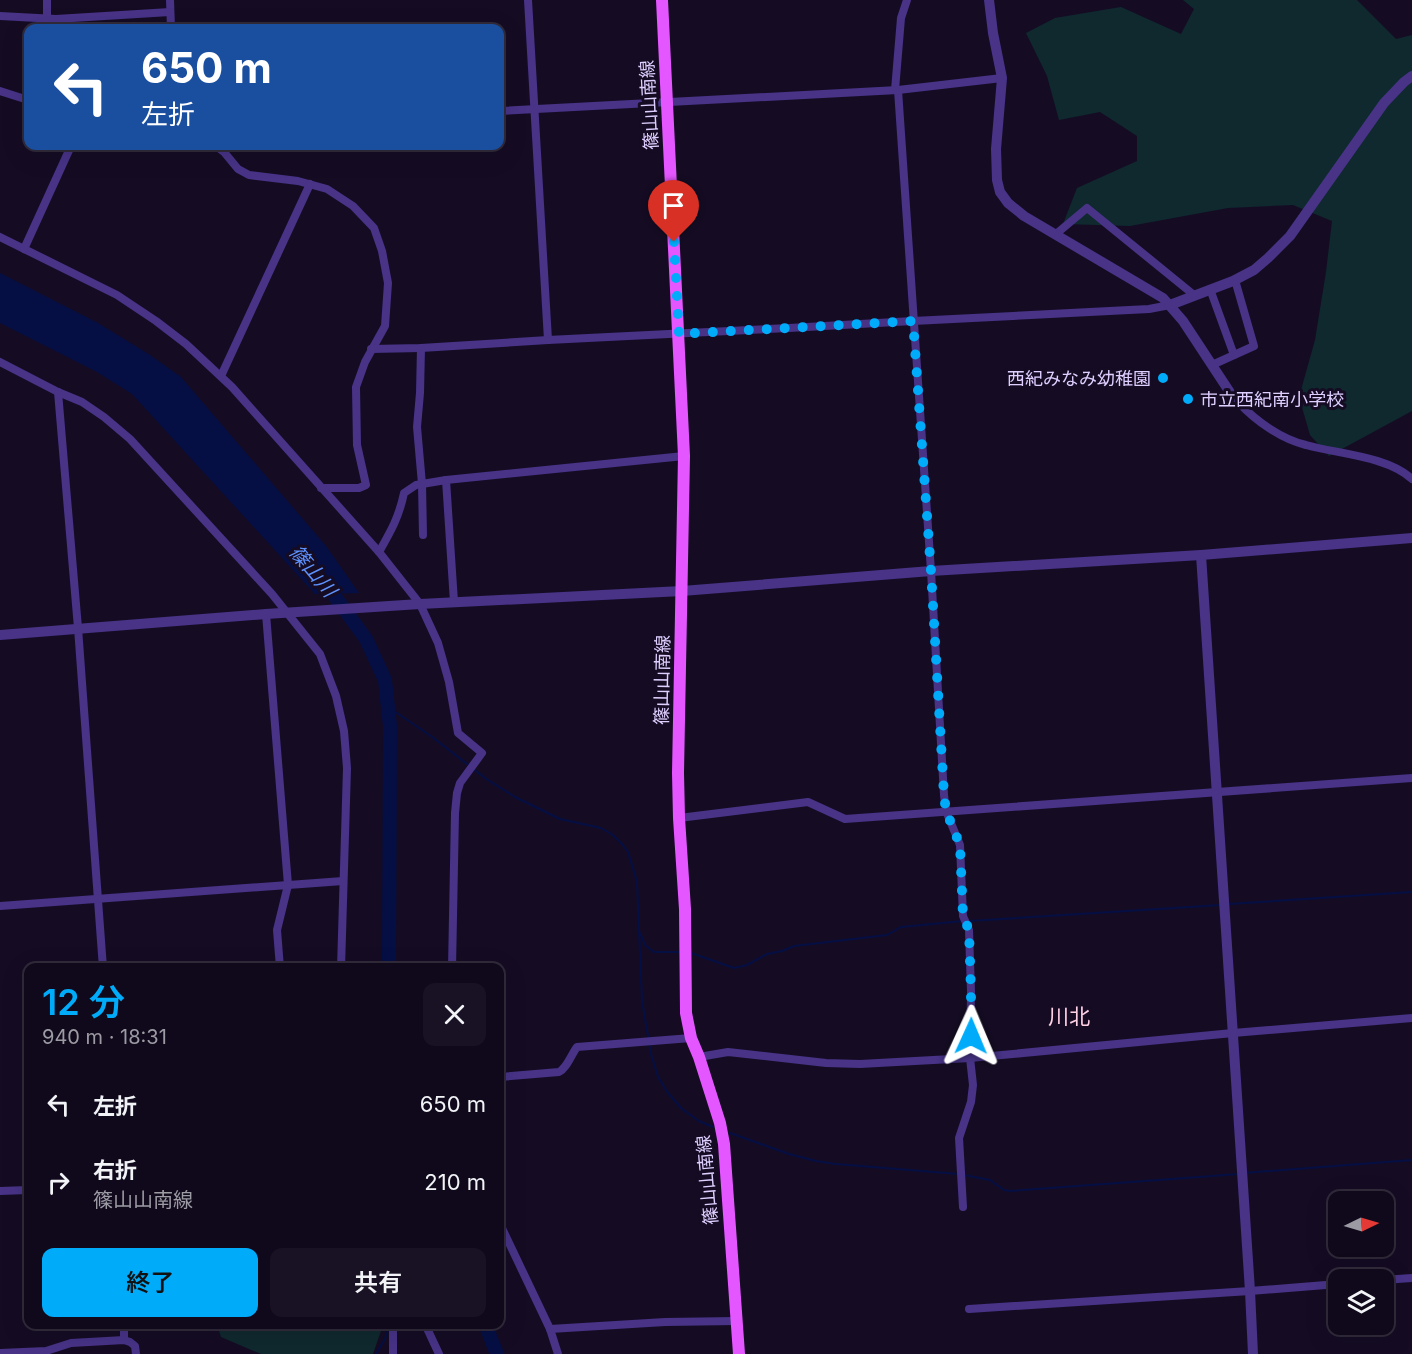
<!DOCTYPE html>
<html lang="ja">
<head>
<meta charset="utf-8">
<style>
  :root { --surface:#10091b; --page:#191224; --text:#f1f3f6; --muted:#9c9aa3; --line:#302a3a; --accent:#00acfa }
  body { margin:0; font-family:Inter,"Noto Sans JP",sans-serif; background:var(--page); color:var(--text); height:100vh; display:flex; flex-direction:column; font-size:22px; white-space:nowrap }
  * { box-sizing:border-box; margin:0 }
  p { font-size:20px; color:var(--muted) }
  .icon { flex:none; width:33px; height:33px; fill:none; stroke:currentColor; stroke-width:2; stroke-linecap:round; stroke-linejoin:round }
  .map { position:relative; flex:1; overflow:hidden }
  .side { position:absolute; left:24px; top:963px; width:480px; height:366px; display:flex; flex-direction:column; background:var(--surface); border-radius:12px; box-shadow:0 6px 24px #0002,0 0 0 2px var(--line) }
  .side>* { flex:none }
  .top-card { position:absolute; left:24px; top:24px; width:480px; height:126px; border-radius:12px; box-shadow:0 6px 24px #0002,0 0 0 2px var(--line); background:#1a4fa0; color:#fff; overflow:hidden }
  .needle { width:39px; rotate:85deg }
  .fabs { position:absolute; left:1328px; top:1191px; display:grid; gap:12px }
  .fabs a { display:grid; place-items:center; width:66px; height:66px; border-radius:12px; background:var(--surface); box-shadow:0 6px 24px #0002,0 0 0 2px var(--line); font-size:30px }
  .pin { position:absolute; display:grid; place-items:center; width:51px; height:51px; color:#fff; margin:-62px -26px; border-radius:50% 50% 50% 0; rotate:-45deg; box-shadow:0 0 6px #0007 }
  .pin .icon { rotate:45deg }
  .me { position:absolute; width:66px; margin:-33px; rotate:1deg; stroke-linejoin:round; filter:drop-shadow(0 0 4px #0008) }
  .turn { display:flex; align-items:center; gap:21px; height:126px; padding:0 18px; font-size:27px }
  .turn .icon { width:78px; height:78px; stroke-width:2.5 }
  .turn b { display:block; font-size:42px; line-height:51px }
  .round { display:grid; place-items:center; flex:none; width:63px; height:63px; border-radius:12px; background:var(--page) }
  .head { display:flex; align-items:center; justify-content:space-between; height:102px; padding:0 18px }
  h1 { font-size:36px; font-weight:600; line-height:45px; color:var(--accent) }
  .primary-button { display:flex; gap:12px; margin-top:auto; padding:12px 18px }
  .primary-button a { flex:1; height:69px; border-radius:12px; background:var(--accent); color:#111; font-size:24px; font-weight:600; line-height:69px; text-align:center }
  .primary-button a+a { background:var(--page); color:var(--text) }
  ul { padding:0; list-style:none }
  li { display:flex; align-items:center; gap:18px; height:78px; padding:0 18px }
  li div { flex:1 }
  li b { display:block; font-size:22px }
  li em { font-style:normal }
  .map>svg:first-child { display:block }
  .green { fill:#0f292f }
  .water { fill:#050f44 }
  .lines { fill:none; stroke-linecap:round; stroke-linejoin:round }
  .stream { stroke:#050f44; stroke-width:2 }
  .river { stroke:#050f44; stroke-width:14 }
  .minor { stroke:#483387; stroke-width:8 }
  .tertiary { stroke:#483387; stroke-width:10 }
  .primary { stroke:#e456ff; stroke-width:12 }
  .route { stroke:#00acfa; stroke-width:10; stroke-dasharray:0 18 }
  .poi-dot { fill:#00acfa; stroke:#150c24; stroke-width:2 }
  .labels { text-anchor:middle; dominant-baseline:central; stroke-width:6; stroke-linejoin:round; paint-order:stroke }
  .street-label { font-size:18px; fill:#dfcfff; stroke:#150c24 }
  .poi-label { font-size:18px; fill:#dfcfff; stroke:#150c24; text-anchor:end }
  .water-label { font-size:20px; font-style:italic; fill:#5d92ff; stroke:#150c24 }
  .quarter-label { font-size:21px; fill:#ffd1e5; stroke:#150c24 }
</style>
</head>
<body>
<div class="map">
<svg width="1412" height="1354" viewBox="0 0 1412 1354">
  <rect width="100%" height="100%" fill="#150c24"/>
  <g class="green">
    <path d="M1183 0H1357L1396 39 1412 35V411L1329 456 1310 435 1299 397 1315 340 1326 272 1332 221 1293 205 1228 208 1130 226 1063 224 1077 188 1137 161V136L1100 112 1059 120 1047 76 1026 33 1055 18 1121 7 1181 34 1194 9Z"/>
    <path d="M217 1325V1324L383 1325 373 1354H261L221 1337Z"/>
  </g>
  <path class="water" d="M0 273 98 323 150 355 181 377 326 546 359 593 315 594 132 394 97 372 0 323Z"/>
  <g class="lines">
    <g class="stream">
      <path d="M388 707 431 736 485 778 515 797 560 819 601 828 613 835 622 844 628 852 637 882 642 1001 651 1054 658 1077 668 1093 682 1109 699 1121 713 1127"/>
      <path d="M1229 904 1412 892"/>
      <path d="M969 921 1221 905"/>
      <path d="M639 931 645 945 654 952H682"/>
      <path d="M691 953 734 968 747 965 767 954 782 951 794 946 887 935 901 927 963 921"/>
      <path d="M730 1133 789 1154 816 1161 836 1164 958 1174"/>
      <path d="M1244 1173 1412 1160"/>
      <path d="M964 1175 990 1180 1004 1190 1010 1191 1239 1174"/>
      <path d="M376 1354 385 1339 390 1324"/>
    </g>
    <g class="river">
      <path d="M323 580 366 639 385 680 390 726 389 968"/>
      <path d="M485 1324 497 1354"/>
    </g>
    <g class="minor">
      <path d="M47 0V18"/>
      <path d="M170 0 171 28"/>
      <path d="M528 0 548 340"/>
      <path d="M0 16 56 19 170 12"/>
      <path d="M895 90 901 18 907 0"/>
      <path d="M898 90 931 571 944 795 946 811 960 845 963 916 969 930 971 992 970 1058 973 1085 971 1102 959 1138 963 1207"/>
      <path d="M0 91 28 100"/>
      <path d="M500 111 898 90 1002 78"/>
      <path d="M216 146 224 152 238 169 249 175 298 181 327 189 353 206 374 228 382 251 388 283 385 326 365 362 356 387 357 445 366 485 359 488H321"/>
      <path d="M1056 234 1087 208 1194 295"/>
      <path d="M0 237 117 295 156 321 186 344 232 387 379 552 420 604 438 643 449 682 458 733 482 753 460 783 457 793 455 813 452 968"/>
      <path d="M24 249 71 146"/>
      <path d="M1210 289 1234 355"/>
      <path d="M421 348 420 393 417 427 422 484 423 535"/>
      <path d="M371 349 421 348 548 340 789 328 913 321 1149 309 1170 305"/>
      <path d="M0 362 58 392 82 402 104 417 130 439 272 594 320 654 336 696 344 731 347 768 341 968"/>
      <path d="M1212 365 1254 346 1235 280"/>
      <path d="M221 376 310 184"/>
      <path d="M58 392 78 628 103 968"/>
      <path d="M1239 403C1256 421 1281 439 1306 445 1338 454 1387 456 1412 479"/>
      <path d="M446 480 454 602"/>
      <path d="M379 552C391 531 399 517 404 493L416 485 446 480 684 456"/>
      <path d="M266 614 288 885 277 930 280 968"/>
      <path d="M679 818 808 802 845 819 1412 778"/>
      <path d="M0 906 343 881"/>
      <path d="M699 1057 728 1052 826 1063 860 1064 970 1058 1233 1033 1412 1018"/>
      <path d="M500 1077 559 1072C567 1068 571 1055 577 1047L691 1038"/>
      <path d="M0 1191 28 1190"/>
      <path d="M500 1224 550 1329 558 1354"/>
      <path d="M1383 1280 1412 1278"/>
      <path d="M969 1309 1250 1291 1338 1284"/>
      <path d="M393 1324V1354"/>
      <path d="M425 1324 439 1354"/>
      <path d="M550 1329 665 1322 736 1321"/>
      <path d="M124 1340V1324"/>
      <path d="M0 1353 46 1351 71 1343 124 1340 130 1342 135 1346 136 1354"/>
    </g>
    <g class="tertiary">
      <path d="M989 0 993 33 1002 78 996 149 997 180 1000 192 1008 203 1024 216 1163 298 1183 321 1231 394 1239 403"/>
      <path d="M1170 305 1233 281 1254 270 1268 258 1290 236 1384 103 1404 82 1412 76"/>
      <path d="M1201 555 1250 1291 1253 1354"/>
      <path d="M0 635 266 614 420 604 682 591 931 571 1201 555 1412 538"/>
    </g>
    <path class="primary" d="M662 0 684 456 678 773 679 818 685 909 686 1013 691 1038 699 1057 720 1123 724 1144 739 1354"/>
  </g>
  <g class="lines">
    <path class="route" d="M674 242 679 334 913 321 931 571 944 795 946 811 960 845 963 916 969 930 971 992V1036"/>
  </g>
  <g class="poi-dot">
    <circle cx="1163" cy="378" r="6"/>
    <circle cx="1188" cy="399" r="6"/>
  </g>
  <g class="labels">
    <g class="street-label">
      <text transform="translate(649 105) rotate(-93)">篠山山南線</text>
      <text transform="translate(662 680) rotate(-89)">篠山山南線</text>
      <text transform="translate(707 1180) rotate(-95)">篠山山南線</text>
    </g>
    <g class="poi-label">
      <text x="1151" y="378">西紀みなみ幼稚園</text>
      <text x="1200" y="399" text-anchor="start">市立西紀南小学校</text>
    </g>
    <g class="water-label">
      <text transform="translate(313 571) rotate(50)">篠山川</text>
    </g>
    <g class="quarter-label">
      <text x="1069" y="1016">川北</text>
    </g>
  </g>
</svg>
<div class="fabs">
<a><svg class="needle" viewBox="-14 -14 28 28"><path d="M0-13l5 13h-10z" fill="#e53935"/><path d="M0 13l5-13h-10z" fill="#9c9aa3"/></svg></a>
<a><svg class="icon" aria-label="layers" viewBox="0 0 24 24"><path d="M12 4l9 5-9 5-9-5zM3 14l9 5 9-5"/></svg></a>
</div>
<div class="pin" style="left:674px;top:242px;background:#d93025"><svg class="icon" aria-label="arrive" viewBox="0 0 24 24"><path d="M6 21V4h12l-3 4 3 4H6"/></svg></div>
<svg class="me" style="left:971px;top:1036px" viewBox="-20 -20 40 40"><path d="M0-17L14 15 0 8-14 15z" fill="#00acfa" stroke="#fff" stroke-width="4"/></svg>
<div class="top-card">
<div class="turn"><svg class="icon" aria-label="left" viewBox="0 0 24 24"><path d="M17 20v-9H6M10 6l-5 5 5 5"/></svg><div><b>650 m</b>左折</div></div>
</div>
<section class="side">
<div class="head"><div><h1>12 分</h1><p>940 m · 18:31</p></div><a class="round"><svg class="icon" aria-label="close" viewBox="0 0 24 24"><path d="M6 6l12 12M18 6L6 18"/></svg></a></div>
<ul>
<li><svg class="icon" aria-label="left" viewBox="0 0 24 24"><path d="M17 20v-9H6M10 6l-5 5 5 5"/></svg><div><b>左折</b></div><em>650 m</em></li>
<li><svg class="icon" aria-label="right" viewBox="0 0 24 24"><path d="M7 20v-9h11M14 6l5 5-5 5"/></svg><div><b>右折</b><p>篠山山南線</p></div><em>210 m</em></li>
</ul>
<div class="primary-button"><a>終了</a><a>共有</a></div>
</section>
</div>
</body>
</html>
